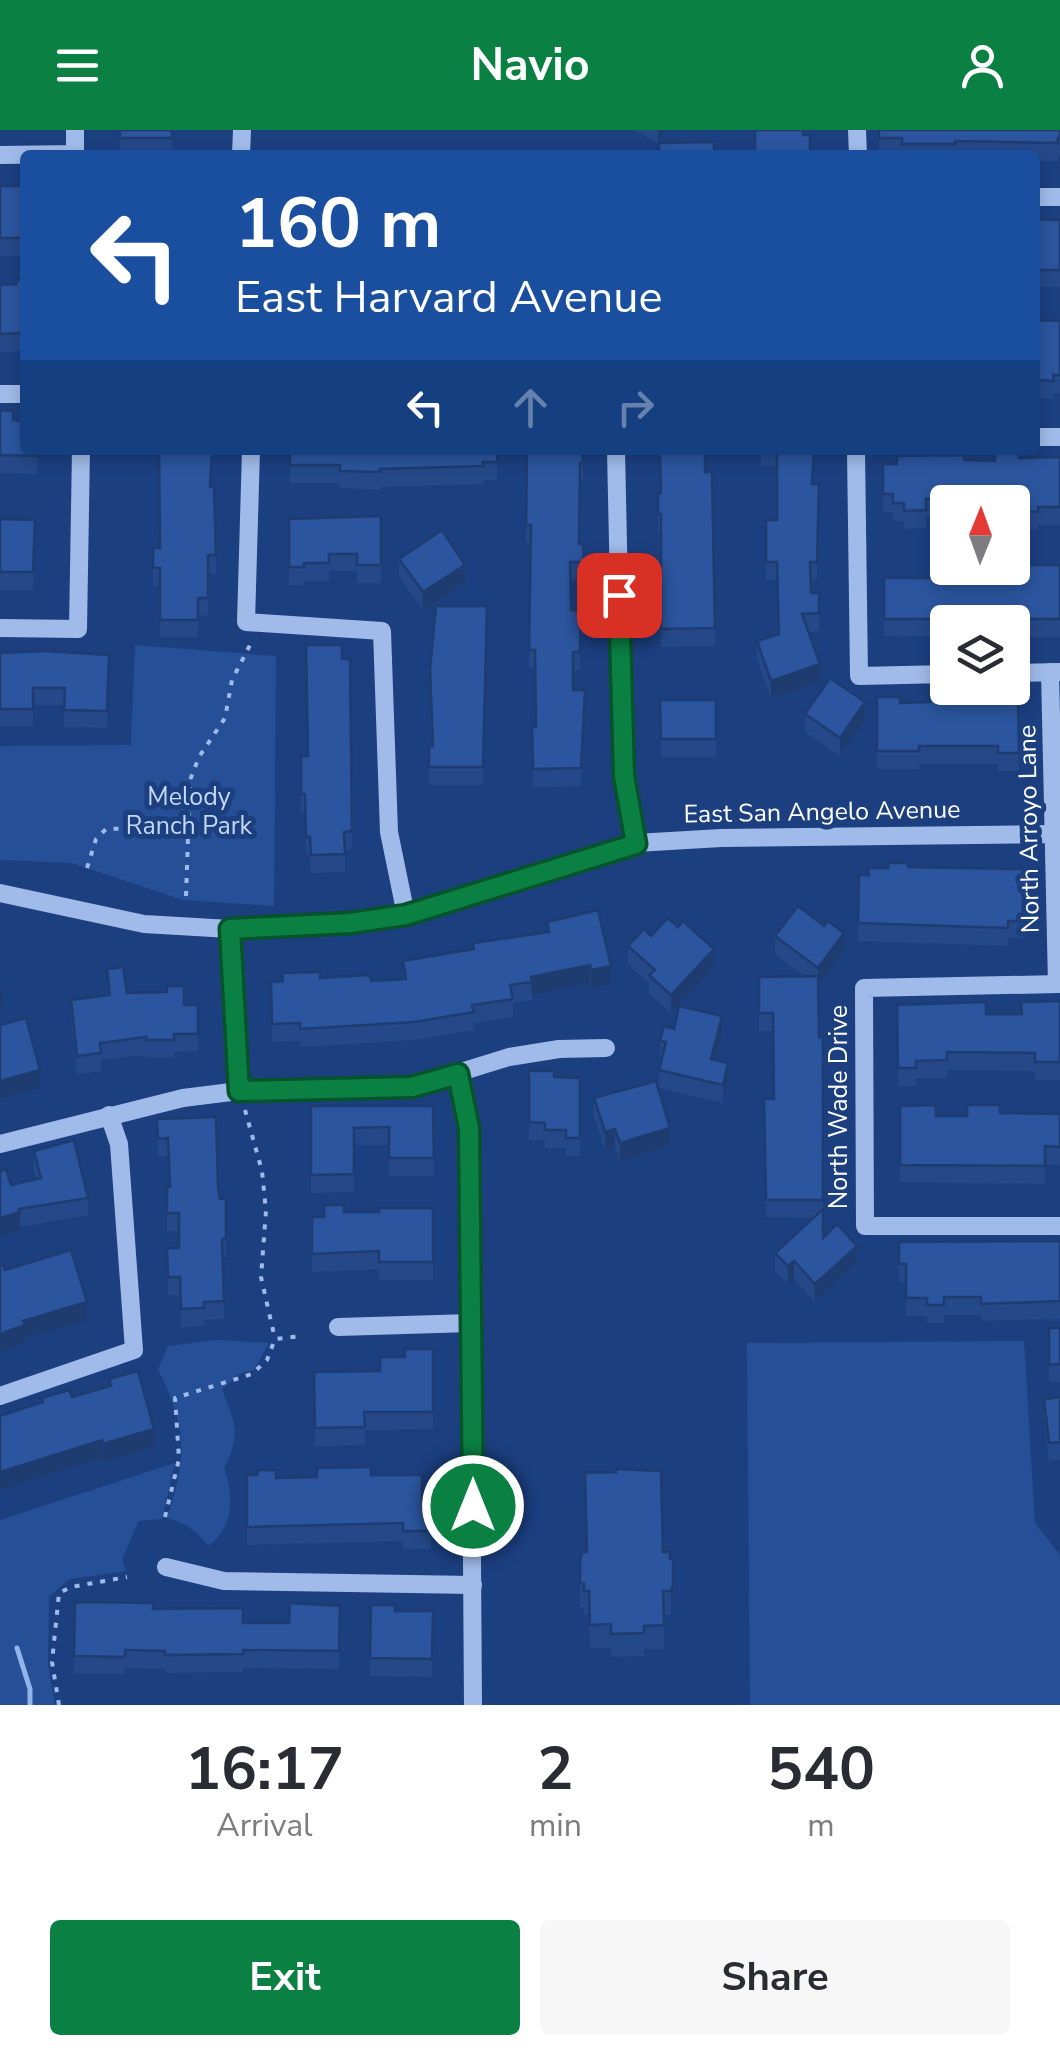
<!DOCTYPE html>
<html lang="en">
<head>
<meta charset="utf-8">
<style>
  :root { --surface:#fff; --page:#f7f7f7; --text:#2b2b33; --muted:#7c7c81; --accent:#0b8043 }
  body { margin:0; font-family:"Nunito Sans",sans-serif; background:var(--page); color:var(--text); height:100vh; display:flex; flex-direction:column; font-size:38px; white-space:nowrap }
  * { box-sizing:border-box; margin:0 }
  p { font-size:32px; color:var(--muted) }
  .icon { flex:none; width:55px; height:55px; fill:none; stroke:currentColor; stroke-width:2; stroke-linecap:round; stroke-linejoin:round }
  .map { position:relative; height:1575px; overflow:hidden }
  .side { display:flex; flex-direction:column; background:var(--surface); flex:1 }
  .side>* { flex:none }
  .guide { position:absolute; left:20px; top:20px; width:1020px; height:305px; border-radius:10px; box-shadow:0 5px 15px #0003; background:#1a4fa0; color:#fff; overflow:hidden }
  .needle { width:65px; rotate:1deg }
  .controls { position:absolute; left:930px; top:355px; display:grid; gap:20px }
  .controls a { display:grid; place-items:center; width:100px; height:100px; border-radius:10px; background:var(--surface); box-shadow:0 5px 15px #0003; font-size:50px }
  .pin { position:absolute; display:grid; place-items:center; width:85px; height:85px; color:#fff; margin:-42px; border-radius:20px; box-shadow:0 5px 15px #0006 }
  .me { position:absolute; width:110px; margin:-55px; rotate:0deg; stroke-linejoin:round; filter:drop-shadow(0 0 8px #0008) }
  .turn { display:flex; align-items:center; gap:35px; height:210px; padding:0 50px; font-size:45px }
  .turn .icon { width:130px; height:130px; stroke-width:2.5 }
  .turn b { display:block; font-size:70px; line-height:85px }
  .lanes { display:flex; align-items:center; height:95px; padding:0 50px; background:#0003; justify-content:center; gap:50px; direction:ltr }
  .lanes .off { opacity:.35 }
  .eta { display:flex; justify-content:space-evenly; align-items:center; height:170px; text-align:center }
  .eta b { font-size:60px; font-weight:700; line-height:70px }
  .primary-button { display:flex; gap:20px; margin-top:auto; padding:20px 50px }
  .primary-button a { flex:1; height:115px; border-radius:10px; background:var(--accent); color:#fff; font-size:40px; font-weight:700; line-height:115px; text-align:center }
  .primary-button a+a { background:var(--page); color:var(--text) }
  header { display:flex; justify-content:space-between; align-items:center; height:130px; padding:0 50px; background:var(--accent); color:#fff; font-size:45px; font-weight:700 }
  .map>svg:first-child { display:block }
  .green { fill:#255098 }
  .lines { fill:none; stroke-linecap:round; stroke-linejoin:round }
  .stream { stroke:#93b4eb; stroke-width:5 }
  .path { stroke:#a0bbe9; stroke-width:4; stroke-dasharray:5 8; stroke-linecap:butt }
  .minor { stroke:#a0bbe9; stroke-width:18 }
  .wall { fill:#254988 }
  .shaded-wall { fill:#1e3c6f }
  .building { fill:#2b559e; stroke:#1e3c6f; stroke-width:2.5 }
  .route-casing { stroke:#07532c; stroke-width:25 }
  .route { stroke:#0b8043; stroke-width:18 }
  .labels { text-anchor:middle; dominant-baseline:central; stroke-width:10; stroke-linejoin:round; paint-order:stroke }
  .park-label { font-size:25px; fill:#c4d7f7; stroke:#1c3f80 }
  .street-label { font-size:25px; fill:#fff; stroke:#1c3f80 }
</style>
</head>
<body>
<header><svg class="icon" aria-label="menu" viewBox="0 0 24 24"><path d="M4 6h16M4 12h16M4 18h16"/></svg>Navio<svg class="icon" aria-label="person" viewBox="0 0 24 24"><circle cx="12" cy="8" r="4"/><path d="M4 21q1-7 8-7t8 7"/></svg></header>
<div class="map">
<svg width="1060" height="1575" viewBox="0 0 1060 1575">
  <rect width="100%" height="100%" fill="#1c3f80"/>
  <g class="green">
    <path d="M135 515 276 526 274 776 183 770 72 733 0 730V616L131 615Z"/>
    <path d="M217 1210 269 1213 254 1240 238 1244 222 1260C236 1294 241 1304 224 1338 235 1366 233 1399 208 1416 196 1400 186 1393 167 1388 188 1324 187 1299 158 1239L168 1216Z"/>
    <path d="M1024 1211 1035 1393 1060 1425V1575H750L747 1213Z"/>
    <path d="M175 1333 162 1389 139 1391 122 1429 126 1441 70 1449 49 1466 48 1535 55 1575H0V1390Z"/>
  </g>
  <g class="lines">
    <path class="stream" d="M17 1518 30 1559V1575"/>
    <g class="path">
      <path d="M87 738 96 709 106 699 191 697"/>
      <path d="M186 766 190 650 199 627 225 588 232 550 250 515"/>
      <path d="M245 980 262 1041 266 1081 261 1147 275 1209"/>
      <path d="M165 1387 179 1329 175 1268 252 1244 267 1230 275 1209 302 1206"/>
      <path d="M59 1575 52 1532 59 1463 71 1457 127 1447"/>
    </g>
    <g class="minor">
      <path d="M857 0 858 25"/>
      <path d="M0 25 75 24V0"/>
      <path d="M241 25 242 0"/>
      <path d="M1035 67H1060"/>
      <path d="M0 264H25"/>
      <path d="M1035 307H1060"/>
      <path d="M251 320 246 492 382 501 389 702 406 785"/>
      <path d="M616 320 623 646 636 713"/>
      <path d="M856 320 859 546 948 544"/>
      <path d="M0 498 78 499 81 320"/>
      <path d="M1050 542 1057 854"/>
      <path d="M1012 543 1060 542"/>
      <path d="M0 763 144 794 230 799 307 796 406 785 636 713 721 708 1060 704"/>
      <path d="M230 799 239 961"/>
      <path d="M1060 854 864 858 865 1096H1060"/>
      <path d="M458 944 469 998 473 1575"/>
      <path d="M0 1014 183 968 239 961 412 957 509 927 559 919 606 918"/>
      <path d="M338 1197 471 1193"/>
      <path d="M0 1266 134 1220 119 1014 109 985"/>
      <path d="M166 1437 224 1451 473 1455"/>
    </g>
  </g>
  <g class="wall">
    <path d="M119 0H172V25H120Z"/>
    <path d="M633 0H665L658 13Z"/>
    <path d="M879 0H1060V25L1058 26V31H1035V25H879Z"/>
    <rect x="0" y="56" width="25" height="70"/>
    <path d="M1035 89 1060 90V157H1035Z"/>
    <path d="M25 150V221L0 222V155L16 154Z"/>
    <path d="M1035 190 1060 191V263H1054V269L1035 268Z"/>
    <path d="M0 280 13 290 38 320 37 344 0 343Z"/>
    <path d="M152 320H213L211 357H214L216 443H208V485L198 486V507H160V456H153V438L160 418V344L158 324H152Z"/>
    <path d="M290 320H497V350H483V354L380 357V360L340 358V353H290Z"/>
    <path d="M527 320 583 332V350H580L579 414H583L584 449 571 450V480L581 481 580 540H573V560L585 578 581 656 533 657 532 597H536L535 538H529L531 413H526Z"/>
    <path d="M761 320H815L813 354H819L817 449 811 450V463H819V501L808 502 820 552 771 569 757 529V511L778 504 777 450H766V390H777V336H761Z"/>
    <path d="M1060 327V395H1038V400L1012 398V372H948V387H926V398L904 399V391H893V382H883V334L995 331Z"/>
    <path d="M705 342H712L715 516 661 517V402H658V364Z"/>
    <path d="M381 386V453H357V441H329V451H304V455H289V389Z"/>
    <path d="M0 389 35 390 33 460H0Z"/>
    <path d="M399 429 465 453 423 480 399 447Z"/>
    <path d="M1060 435V507H1012V492H948V507L884 506V448H936Z"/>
    <path d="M487 476 483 655H429V616H432Z"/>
    <path d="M0 523 109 525 107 598 64 597V575H33V596H0Z"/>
    <path d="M342 529H350L352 719 345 720V742L311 743 310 724 306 725 305 682H301V626H307Z"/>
    <path d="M877 567 900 573 1018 572 1019 641H998V634H919V639H877Z"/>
    <path d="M660 570H716V627H661Z"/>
    <path d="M805 584 865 590 840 626 805 602Z"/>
    <path d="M908 737 1025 739V808H1008V816L858 811 859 745H869Z"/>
    <path d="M547 792 611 854 591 858 590 853 532 865V870L513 873V887L474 893V900L414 910 300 917V911L272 912 271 852 320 848 371 851 403 849V831L473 819 547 802Z"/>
    <path d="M678 797 714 837 671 883 649 863V853L628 834V816Z"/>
    <path d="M775 806 844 821 818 856 819 907H823V1108L857 1133 815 1172 794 1149 788 1154 775 1141V1123L813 1088 766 1087 764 969H774L773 901H759V847H806L775 824Z"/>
    <path d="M107 839 127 863 184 875H198V921L174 922V928H146V925L101 930V941L77 944 71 887V870L108 865Z"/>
    <path d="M1060 871V950H1035V941L947 940V948H916V956H898L897 875 986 884H1022Z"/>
    <path d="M674 899 722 903 715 930 728 951 723 973 659 958V940L662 929H660V911Z"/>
    <path d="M529 941 554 947 580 948V1026H566V1018H545V1010H529Z"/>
    <path d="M594 968 670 1016 620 1031 615 1017 605 1020 594 986Z"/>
    <path d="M311 976H433L434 1046H389V1015H354V1062L311 1063Z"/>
    <path d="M900 976 936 986 1000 983 1060 984V1035L1045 1034V1054L900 1052Z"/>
    <path d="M157 989 218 1057 220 1069H226V1127H222L224 1189 204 1190V1196L181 1197 180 1165H168L167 1118H179V1101H167V1057H169L168 1026 158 1027Z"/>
    <path d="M34 1021 88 1068V1085L20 1097V1100L0 1106V1041L11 1055 36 1049 34 1039Z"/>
    <path d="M433 1078V1150H379V1139L312 1142V1087H324L344 1082H379Z"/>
    <path d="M1060 1111V1189L981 1191V1185H944V1193H927V1186H906V1152H899V1112Z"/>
    <rect x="1049" y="1198" width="11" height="54"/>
    <path d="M433 1219V1299L365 1300V1315L315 1316 314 1242 380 1241 405 1227Z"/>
    <path d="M1060 1267V1330L1049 1331 1044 1287V1269Z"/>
    <path d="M247 1345 276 1348 371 1345 422 1371H431V1419H403V1411L247 1415Z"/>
    <path d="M670 1422 673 1478 671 1485H664V1519H644V1526L611 1527V1518H590L589 1484 584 1485V1477H580V1431Z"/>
    <path d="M75 1472 153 1479 243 1493H289L340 1476 339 1539 243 1538V1542L165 1543V1539L125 1538V1544H74Z"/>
    <path d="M371 1475 395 1481H433L432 1547 370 1546Z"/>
  </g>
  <g class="shaded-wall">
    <path d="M658 0H665L658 13Z"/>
    <path d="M465 435V453L423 480V462Z"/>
    <path d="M820 534V552L771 569V551Z"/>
    <path d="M865 572V590L840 626V608Z"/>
    <path d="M844 803V821L818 856V838Z"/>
    <path d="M714 819V837L671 883V865Z"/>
    <path d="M590 835V853L532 865 531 847Z"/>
    <path d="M611 836V854L591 858V840Z"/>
    <path d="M3 857V875L0 881V863Z"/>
    <path d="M722 886V903L711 947V929Z"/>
    <path d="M728 933V951L723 973V955Z"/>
    <path d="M40 940V958L0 968V951Z"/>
    <path d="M670 998V1016L620 1031V1013Z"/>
    <path d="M615 999V1017L605 1020V1002Z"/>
    <path d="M20 1082V1100L0 1106V1088Z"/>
    <path d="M857 1116V1133L815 1172V1154Z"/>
    <path d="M794 1131V1149L788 1154V1136Z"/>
    <path d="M87 1172V1190L25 1208V1213L0 1222V1204L23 1191Z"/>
    <path d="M154 1299V1317L103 1332V1314Z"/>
    <path d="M102 1310V1328L0 1360V1342Z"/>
    <path d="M673 1454V1478L671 1485V1461Z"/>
  </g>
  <g class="building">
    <rect x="120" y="0" width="52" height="8"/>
    <path d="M755 0H803V5H810V24H755Z"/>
    <path d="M879 0H1060V8H1058V13L955 11V14H902V8H879Z"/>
    <path d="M714 12V25H659V13Z"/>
    <rect x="0" y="56" width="25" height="52"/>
    <path d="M1035 89 1060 90V140H1035Z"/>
    <path d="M17 150H25V203L0 204V155L16 154Z"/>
    <path d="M1035 190 1060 191V245H1053L1054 251 1035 250Z"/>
    <path d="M0 280 13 281V290L25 291V320H37V326L0 325Z"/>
    <path d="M159 320H212L210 357H214L216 425H208V468H198V490H160V438H153V418H160Z"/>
    <path d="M290 320H497V332H483V336L380 339V342L340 341V335H290Z"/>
    <path d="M527 320H582L583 332 580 333 579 414H583L584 432H570L571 480 581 481 580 522H573V560H585L581 638 533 639 532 597H536L535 520H529L531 395H526Z"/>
    <path d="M660 320H705V342H712L715 498 661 499V384H658V364L661 363Z"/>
    <path d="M777 320H814L812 354H819L817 432H810L811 463H819V483L802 484 820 534 771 551 757 511 779 504 777 432H766V390H777Z"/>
    <path d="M1018 323 1019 328 1060 327V377H1038V382L1012 380V372H995V369H926V380L904 381V373H893V364H883V334H897V326L964 325V330L995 331V324Z"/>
    <path d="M381 386V435H357V424H329V433H304V437H289V389Z"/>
    <path d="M0 389 35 390 33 442H0Z"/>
    <path d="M442 400 465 435 423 462 399 429Z"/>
    <path d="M1012 435H1060V489H884V448H936V436L1012 438Z"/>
    <path d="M436 476H487L483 637H429V616H433L430 540Z"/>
    <path d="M306 515H342V529H350L352 701 344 702 345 724 311 725 310 707H306L305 664H301V626H308Z"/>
    <path d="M45 521 109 525 107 581 64 580 65 558H33V579H0V523Z"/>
    <path d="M830 548 865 572 840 608 805 584Z"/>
    <path d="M1002 561V572H1018L1019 623H998V616H919V621H877V567H900V573L930 572V563Z"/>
    <path d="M660 570H716V609H661Z"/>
    <path d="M888 733H908V737L1025 739V791H1008V798L858 793 859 745H869L868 738H888Z"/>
    <path d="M798 776 824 796 828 791 844 803 818 838 775 806Z"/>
    <path d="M598 780 611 836 591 840 590 835 531 847 532 852 510 855 513 869 472 875 474 882 414 892 300 899V893L272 894 271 852 283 851 282 843 320 842V848L370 845 371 851 406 849 403 831 474 819 473 813 549 802 547 792Z"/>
    <path d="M668 788 678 797 683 791 714 819 671 865 649 845 655 840 628 816 644 799 651 806Z"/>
    <path d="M123 837 127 863 167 862V856H184V875H198V904H174V910H146V907L100 913 101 923 77 926 71 870 110 865 107 839Z"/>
    <path d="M818 846 819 907H823V1070H766L764 969H774L773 883H759V847Z"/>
    <path d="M1060 871V932H1035V923L947 922V930L916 931V938H898L897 875 986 872V884H1022L1021 872Z"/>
    <path d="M679 876 722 886 711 929 728 933 723 955 659 940 666 912 660 911 664 896 674 899Z"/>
    <path d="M26 888 40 940 0 951V895Z"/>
    <path d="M529 941H554V947L580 948V1008H566V1000H545V993L529 992Z"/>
    <path d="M656 951 670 998 620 1013 615 999 605 1002 594 968Z"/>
    <path d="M936 975V986H967V975H1000V983L1060 984V1017L1045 1016V1036L900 1035V976Z"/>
    <path d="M311 976H433L434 1028H389V997L354 998V1044L311 1045Z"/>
    <path d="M216 987 218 1057 220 1069H226V1109H222L224 1171 204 1172V1178L181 1179 180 1147H168L167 1118H179V1083H167V1057H170L168 1008 158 1009 157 989Z"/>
    <path d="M74 1010 88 1068 19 1079 20 1082 0 1088V1041L6 1039 11 1055 41 1048 34 1021Z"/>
    <path d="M324 1075H344V1082H379V1078H433V1132H379V1121L312 1124V1087H324Z"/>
    <path d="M823 1079V1108L837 1094 857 1116 815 1154 794 1131 788 1136 775 1123Z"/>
    <path d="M1060 1111V1171L981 1174V1167H944V1175H927V1168H906V1134H899V1112Z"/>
    <path d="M71 1120 87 1172 23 1191 25 1195 0 1204V1136L3 1135 5 1140Z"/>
    <path d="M1049 1198H1060V1234L1049 1235Z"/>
    <path d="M405 1219H433V1282H364L365 1297 315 1298 314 1242 380 1241V1227H405Z"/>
    <path d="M138 1241 154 1299 103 1314 102 1310 0 1342V1286L43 1272 42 1268 69 1260 72 1267 111 1256 109 1249Z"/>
    <path d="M1060 1267V1312L1049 1313 1044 1269Z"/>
    <path d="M371 1337V1345H422V1371H431V1401H403V1393L247 1397V1345H257L258 1340H276V1348L317 1347V1338Z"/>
    <path d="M615 1339 661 1341 663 1422H670V1429H673V1454L671 1461H663L664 1495 644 1496V1503L611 1504V1494L590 1495 589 1461H584V1453L580 1454V1431L582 1422H587L585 1343 616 1342Z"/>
    <path d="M75 1472 153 1473V1479L243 1478V1493H289L290 1473 340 1476 339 1521 243 1520V1524L165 1525V1521L125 1520V1527L74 1526Z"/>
    <path d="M371 1475H395V1481H433L432 1529 370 1528Z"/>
  </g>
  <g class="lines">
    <g class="route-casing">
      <path id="route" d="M473 1376 469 998 458 944 412 957 239 961 230 799 350 793 406 785 636 714 624 646 619 465"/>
    </g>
    <use href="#route" class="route"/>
  </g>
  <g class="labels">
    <g class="park-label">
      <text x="189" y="667">Melody<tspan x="189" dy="29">Ranch Park</tspan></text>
    </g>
    <g class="street-label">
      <text transform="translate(822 682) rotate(-1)">East San Angelo Avenue</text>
      <text transform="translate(1029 699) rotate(-91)">North Arroyo Lane</text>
      <text transform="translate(839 977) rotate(-90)">North Wade Drive</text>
    </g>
  </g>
</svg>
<div class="controls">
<a><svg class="needle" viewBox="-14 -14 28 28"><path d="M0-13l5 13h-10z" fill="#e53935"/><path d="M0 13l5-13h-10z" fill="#7c7c81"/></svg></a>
<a><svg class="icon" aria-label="layers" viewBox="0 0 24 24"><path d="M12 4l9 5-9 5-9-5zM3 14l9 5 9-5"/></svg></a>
</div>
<div class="pin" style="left:619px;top:465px;background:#d93025"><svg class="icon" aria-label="arrive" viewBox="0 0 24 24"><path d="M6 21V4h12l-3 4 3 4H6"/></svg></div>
<svg class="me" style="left:473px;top:1376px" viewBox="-20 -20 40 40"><circle r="17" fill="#0b8043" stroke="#fff" stroke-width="3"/><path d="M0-11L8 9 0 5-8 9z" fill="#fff"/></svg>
<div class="guide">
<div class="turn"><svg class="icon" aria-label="left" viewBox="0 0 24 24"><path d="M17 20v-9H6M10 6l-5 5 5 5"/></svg><div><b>160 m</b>East Harvard Avenue</div></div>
<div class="lanes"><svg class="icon" aria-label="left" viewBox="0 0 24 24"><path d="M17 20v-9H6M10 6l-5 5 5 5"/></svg><svg class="icon off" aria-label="ahead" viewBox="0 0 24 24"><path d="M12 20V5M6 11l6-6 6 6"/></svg><svg class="icon off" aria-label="right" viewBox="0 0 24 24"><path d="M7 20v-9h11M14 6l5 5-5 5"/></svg></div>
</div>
</div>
<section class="side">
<div class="eta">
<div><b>16:17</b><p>Arrival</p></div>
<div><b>2</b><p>min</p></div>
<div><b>540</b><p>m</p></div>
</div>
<div class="primary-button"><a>Exit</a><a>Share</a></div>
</section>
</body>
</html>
